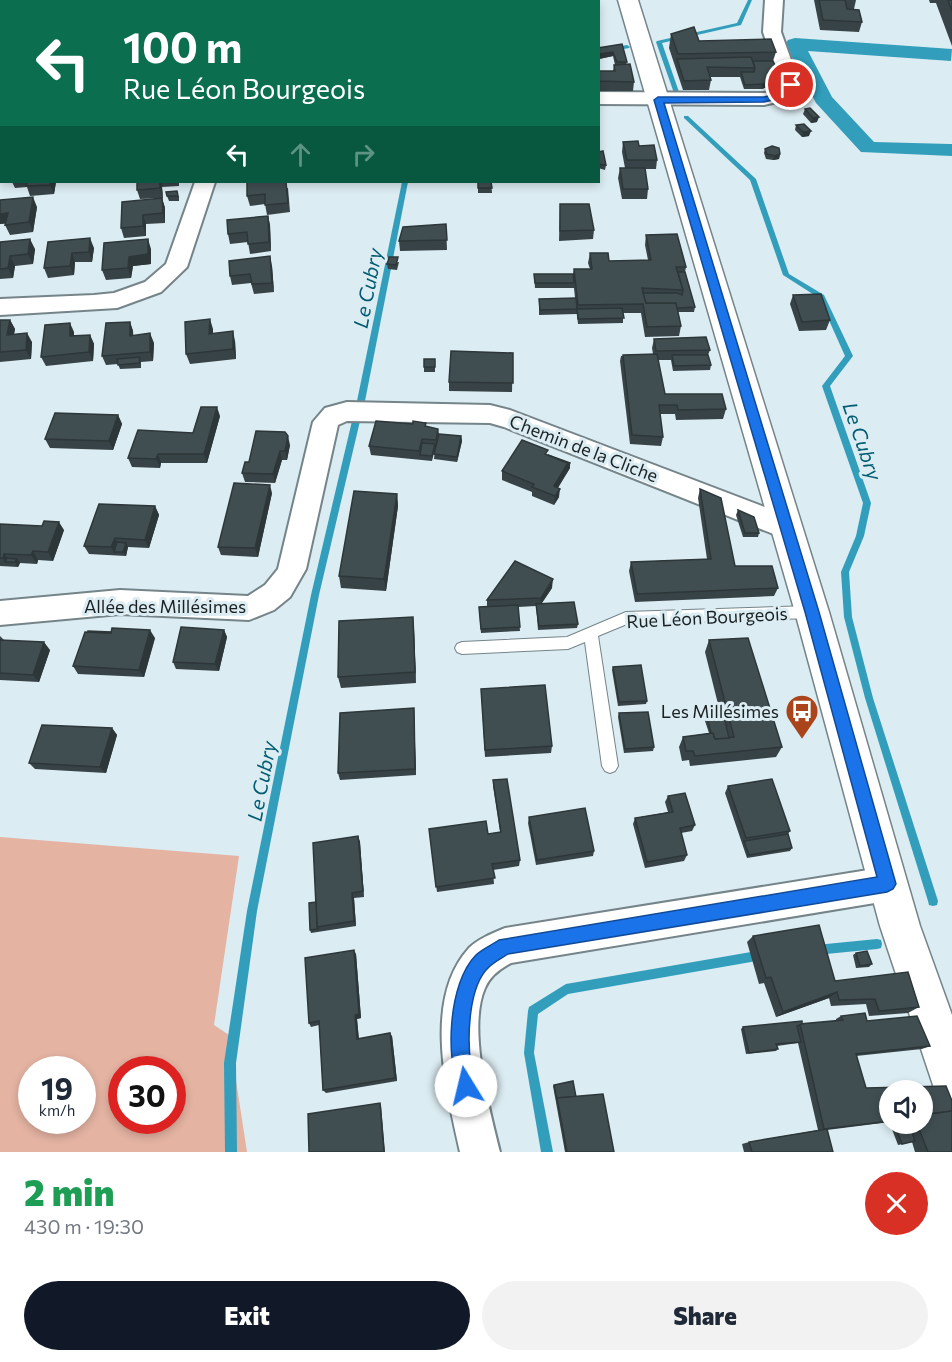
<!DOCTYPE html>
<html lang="en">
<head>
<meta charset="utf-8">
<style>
  :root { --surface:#fff; --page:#f2f2f3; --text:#1f2937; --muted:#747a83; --accent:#111827 }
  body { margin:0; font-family:Commissioner,sans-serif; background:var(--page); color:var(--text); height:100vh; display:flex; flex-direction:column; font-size:22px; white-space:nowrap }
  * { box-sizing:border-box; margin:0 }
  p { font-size:20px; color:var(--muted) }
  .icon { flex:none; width:33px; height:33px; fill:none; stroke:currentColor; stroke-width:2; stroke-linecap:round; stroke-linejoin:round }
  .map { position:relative; height:1152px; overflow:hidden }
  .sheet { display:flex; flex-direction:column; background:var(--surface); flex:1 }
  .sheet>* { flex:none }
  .banner { position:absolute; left:0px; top:0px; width:600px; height:183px; box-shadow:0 3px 9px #0003; background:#0b6e4f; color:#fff; overflow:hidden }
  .fabs { position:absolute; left:879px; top:1080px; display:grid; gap:12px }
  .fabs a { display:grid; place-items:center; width:54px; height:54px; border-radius:50%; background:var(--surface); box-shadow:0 3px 9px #0003; font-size:30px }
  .speed { position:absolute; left:18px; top:1056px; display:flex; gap:12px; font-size:30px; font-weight:700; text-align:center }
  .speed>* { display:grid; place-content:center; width:78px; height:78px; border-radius:50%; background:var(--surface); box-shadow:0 3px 9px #0003; line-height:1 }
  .speed small { font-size:15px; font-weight:400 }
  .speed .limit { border:9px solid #d22; background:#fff; color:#111 }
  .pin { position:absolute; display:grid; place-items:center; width:51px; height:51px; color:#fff; margin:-26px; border:3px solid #fff; border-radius:50%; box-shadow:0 2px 6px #0007 }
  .me { position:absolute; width:66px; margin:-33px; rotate:351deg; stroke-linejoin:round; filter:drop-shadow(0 0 4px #0008) }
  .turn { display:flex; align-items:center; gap:21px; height:126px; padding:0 24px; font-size:27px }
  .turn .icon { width:78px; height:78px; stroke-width:2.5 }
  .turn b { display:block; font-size:42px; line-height:51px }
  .lanes { display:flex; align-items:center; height:57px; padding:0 24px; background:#0003; justify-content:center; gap:30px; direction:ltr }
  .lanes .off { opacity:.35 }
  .round { display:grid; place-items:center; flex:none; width:63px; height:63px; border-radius:32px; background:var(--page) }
  .overview { display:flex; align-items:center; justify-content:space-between; height:102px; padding:0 24px }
  h1 { font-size:36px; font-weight:800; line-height:45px; color:#1e9e55 }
  .action { display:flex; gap:12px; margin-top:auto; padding:12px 24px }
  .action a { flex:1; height:69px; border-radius:36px; background:var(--accent); color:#fff; font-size:24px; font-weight:800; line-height:69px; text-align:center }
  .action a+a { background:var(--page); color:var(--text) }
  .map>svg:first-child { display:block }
  .green { fill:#e4b3a2; fill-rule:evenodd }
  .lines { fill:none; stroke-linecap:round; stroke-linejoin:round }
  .stream { fill:#329ebb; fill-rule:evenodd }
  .canal { fill:#329ebb; fill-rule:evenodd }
  .lane-casing { stroke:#758489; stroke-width:2 }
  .street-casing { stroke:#758489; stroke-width:4 }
  .secondary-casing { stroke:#758489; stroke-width:3 }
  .lane { fill:#fff; fill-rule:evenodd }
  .street { fill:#fff; fill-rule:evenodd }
  .secondary { fill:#fff; fill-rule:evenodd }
  .wall { fill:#374347 }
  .shaded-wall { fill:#2d3739 }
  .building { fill:#404e52; stroke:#2d3739; stroke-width:1.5 }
  .route { fill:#1a73e8; stroke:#114b97; stroke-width:1.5 }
  .labels { text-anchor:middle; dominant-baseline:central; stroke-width:6; stroke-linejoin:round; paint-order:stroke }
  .street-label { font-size:18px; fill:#1b2123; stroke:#dbecf2 }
  .poi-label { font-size:18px; fill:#1b2123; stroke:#dbecf2; text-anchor:end }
  .water-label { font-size:20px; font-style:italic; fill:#005c71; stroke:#dbecf2 }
</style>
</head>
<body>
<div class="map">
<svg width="952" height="1152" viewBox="0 0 952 1152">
  <rect width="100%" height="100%" fill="#dbecf2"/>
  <path class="green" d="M0 837 239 856 214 1025 229 1035 247 1152H0ZM32 1070H82V1120H32ZM122 1070H172V1120H122Z"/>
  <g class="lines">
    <g class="stream">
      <path d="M748 0H752L741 25 662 43 679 92 674 93 656 42 657 41 737 23Z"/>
      <path d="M627 45 630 47 629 48 598 54V50Z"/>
      <path d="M684 116H688L756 179 789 274 824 295 853 356 830 386 871 503 864 536 849 572 852 617 873 698 938 901 937 905 933 906 929 905 928 901 865 698 844 617 841 572 856 536 863 503 822 386 845 356 819 298 783 275 750 180 684 118Z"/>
      <path d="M402 182H408L365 401 361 404 357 401Z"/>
      <path d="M356 418 360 421 319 595 257 911 236 1063 237 1152H225L224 1063 247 911 311 595 352 421Z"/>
      <path d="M877 939 881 940 882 944 881 948 877 949 816 955 812 954 811 950 812 946 816 945Z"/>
      <path d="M751 952 755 953 756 957 755 961 751 962 568 994 538 1014 534 1053 553 1152H541L524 1053 528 1011 529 1007 566 984Z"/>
    </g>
    <path class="canal" d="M795 38 952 49 951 61 808 51 832 97 874 142 950 144H952V156L861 152 816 103 785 44 788 40Z"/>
    <g class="lane-casing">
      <path id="lane" d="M812 606 817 608 819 612 817 616 812 618 627 624 598 636 618 766 615 771 610 773 605 771 602 766 585 642 568 649 462 654 457 652 455 648 457 644 462 642 567 637 626 612Z"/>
    </g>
    <g class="street-casing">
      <g id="street">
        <path d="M765 0H783L781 32 800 85 790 99 764 105 598 104V92L764 93 777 91 781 85 763 32Z"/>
        <path d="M2 131V145H0V132Z"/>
        <path d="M195 182H215L187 267 161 292 117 308 0 315V299L94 295 114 293 145 282 166 264Z"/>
        <path d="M347 402 490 405 510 410 796 519 800 527 796 535 786 538 776 535 504 427 490 423 347 421 338 425 306 569 290 597 274 610 249 620 120 614 0 625V601L120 590 248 596 265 585 278 569 313 422 325 408Z"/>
        <path d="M887 867 899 872 904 884 899 896 887 901 511 963C500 969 490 976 485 988 467 1028 490 1111 500 1152H460C447 1092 422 1000 469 948 478 939 493 933 505 928Z"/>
      </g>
    </g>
    <g class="secondary-casing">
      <path id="secondary" d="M618 0H638L829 612 920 926 952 1015V1100L936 1094 880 926 795 612Z"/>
    </g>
    <use href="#lane" class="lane"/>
    <use href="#street" class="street"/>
    <use href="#secondary" class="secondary"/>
  </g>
  <g class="wall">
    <path d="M531 0H594L579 2H531Z"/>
    <path d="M814 0H856L854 9H847L862 22 859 32 820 30Z"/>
    <path d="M929 0H952V46L936 3H930Z"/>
    <path d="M671 34 699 41 776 52 773 61 777 77 771 85 762 89H744L740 77H710L711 80 709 90H683L669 48Z"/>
    <path d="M622 44 627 62 626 64 634 82 633 91H598V71H613L614 65H615L613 56 599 59 598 48Z"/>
    <path d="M805 109 817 122 811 123 803 114Z"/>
    <path d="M796 125 809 136 802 137 795 130Z"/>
    <path d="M623 142 639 146 657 160 656 169H645L648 189 647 199H622L618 178 620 168H625L622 152Z"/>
    <path d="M765 149 780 154 779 159 773 160 766 159 764 153Z"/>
    <path d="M598 152 606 165 605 170 598 168Z"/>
    <path d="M12 182H56L54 194 30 196 27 187 15 188Z"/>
    <path d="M137 182H179V186L162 187 163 198 140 199 137 190Z"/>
    <path d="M478 182H491L492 193H478Z"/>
    <path d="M288 188 290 212 267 215 265 204 250 206 247 196Z"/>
    <path d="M167 196H179V201H169Z"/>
    <path d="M162 198 165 208V223L146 224V236L124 238 121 228Z"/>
    <path d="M0 200 37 207 33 232 10 235 5 225 6 223 0 224Z"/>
    <path d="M560 204 594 230 593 239 559 241Z"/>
    <path d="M268 216 270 225 271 251 250 254 248 242 230 244 228 234Z"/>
    <path d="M446 224 447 250 400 251 399 241Z"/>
    <path d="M646 235 686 267 685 272 695 307 694 312H678L681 326 679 336 645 337 641 313H623V323L578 324 577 314 539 315V299L575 298 574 288H535L534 274H573L574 269H590L588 263 590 253 609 261 648 260 645 245Z"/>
    <path d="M0 242 35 249 33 264 15 266 13 278 0 279Z"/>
    <path d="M48 242 94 248 92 262H75L74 275 48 278 44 268Z"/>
    <path d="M151 249V264L133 266 131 278 106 280 102 270Z"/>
    <path d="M399 262 397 270 388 269 387 264Z"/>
    <path d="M272 266 274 292 254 294 251 283 232 285 230 276Z"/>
    <path d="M793 295 830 320 826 330 799 331 790 304Z"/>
    <path d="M0 320H10L15 329 14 334 32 342 31 359 0 362Z"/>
    <path d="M130 322 133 331V335L154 343 153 361 141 362V368L120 369 118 364 106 365 102 356Z"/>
    <path d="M213 329V334L235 341 236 359 190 364 186 354Z"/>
    <path d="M74 332V336L90 335 94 344 93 361 46 366 41 357Z"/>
    <path d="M654 339 710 350 708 355 711 365 710 370 673 371 671 360H658L665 394 726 409 723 419 676 420 675 414H660L663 437 661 446 630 444 620 361 621 356 653 354 652 348Z"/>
    <path d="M513 353 512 392 449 391V382Z"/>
    <path d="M435 359V372H424V367Z"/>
    <path d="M118 415 122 424 113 450 50 448 45 439Z"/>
    <path d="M220 416 207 463H161L160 468 132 467 128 458 193 433Z"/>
    <path d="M426 423V426L438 429 439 434 461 436 462 441 457 462 434 459 435 449 432 461 371 455 369 446 413 424Z"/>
    <path d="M290 445 287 460H282L275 483 245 482 242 473 249 462Z"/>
    <path d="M548 455 570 463V468L558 488 559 497 554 505 532 496V492L502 480V471Z"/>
    <path d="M700 489 735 566 778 588 774 596 635 602 629 571 631 562 707 559 698 498Z"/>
    <path d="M272 493 258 557 221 555 218 547Z"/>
    <path d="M397 494 398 506 386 591 341 588 339 576Z"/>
    <path d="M155 506 159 515 149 548 128 547 126 556 89 554 84 546Z"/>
    <path d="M738 510 759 533 758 537H743L736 515Z"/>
    <path d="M0 524 64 530 53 561 38 560 37 564 20 563 18 567 0 566Z"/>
    <path d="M552 588 541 604 578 624 577 628 538 630 536 606 518 607 520 631 481 633 479 611 487 606V600Z"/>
    <path d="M414 629 416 683 341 688 338 677Z"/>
    <path d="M224 630 227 637 219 671 176 669 173 662Z"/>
    <path d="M0 636 5 641 50 650 39 682 0 680Z"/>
    <path d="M155 638 144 677 78 674 73 666Z"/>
    <path d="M709 640 782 747 776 757 690 766 689 760 682 761 679 747 683 737 709 733 705 721 707 717 721 716 705 652Z"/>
    <path d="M613 667 647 701 646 704 618 706 612 670Z"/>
    <path d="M481 689 552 746 551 753 485 757Z"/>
    <path d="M414 708 416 775 340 780 338 773Z"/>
    <path d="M619 713 654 747 653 751 624 753 618 717Z"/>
    <path d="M112 728 117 735 106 773 35 769 29 763Z"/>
    <path d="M493 780 520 860 519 866 493 870 494 884 437 892 429 829 488 834 500 832 493 786Z"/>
    <path d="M728 786 790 831 788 834 792 848 790 851 747 858 725 793Z"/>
    <path d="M668 796 695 825 692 831 681 833 687 855 684 861 645 868 633 824 635 818 668 812 665 802Z"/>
    <path d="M529 817 594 851 593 856 536 865 528 823Z"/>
    <path d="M358 836 360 842 364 897 354 898 356 926 311 933 310 930 316 902Z"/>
    <path d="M753 936 835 981 919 1007 908 1013 869 1016 866 1004 831 1006 829 998 776 1017 764 983 759 984 747 942Z"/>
    <path d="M856 953 872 964 869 967 856 968 853 955Z"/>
    <path d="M356 954 361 1018 357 1019 359 1039 392 1036 397 1081 326 1093 323 1090 319 1025 311 1027 309 1023Z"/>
    <path d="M841 1016 867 1021 930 1046 922 1049 856 1056 866 1088 946 1086 952 1152H915L912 1142 898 1145 890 1124H922L890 1090V1122L827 1130 833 1152H744L742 1144 749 1142 818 1130 798 1043 777 1046 778 1049 776 1051 746 1054 741 1029 743 1027 802 1024 836 1021V1019Z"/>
    <path d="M554 1085 576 1097 614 1152H565L553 1086Z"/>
  </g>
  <g class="shaded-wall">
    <path d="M613 52V56L599 59V54Z"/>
    <path d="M778 72 777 77 771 85 762 89 763 84Z"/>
    <path d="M819 117 817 122 811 123 813 118Z"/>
    <path d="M811 131 809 136 802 137 803 132Z"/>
    <path d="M780 154 779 159 773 160 775 156Z"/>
    <path d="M50 182H56L54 194 50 185Z"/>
    <path d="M160 182H161L162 187 163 198 160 188Z"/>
    <path d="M33 197 37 207 33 232 29 222Z"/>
    <path d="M162 198 165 208V223L163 213Z"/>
    <path d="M8 213 12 223 0 224V214Z"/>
    <path d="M143 215 146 224V236L143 226Z"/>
    <path d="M268 216 270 225 271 251 269 242Z"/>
    <path d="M90 238 94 248 92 262 89 252Z"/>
    <path d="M30 239 35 249 33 264 28 254Z"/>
    <path d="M148 239 151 249V264L133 266 131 278 128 268 129 257Z"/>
    <path d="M72 253 75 262 74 275 70 266Z"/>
    <path d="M10 256 15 266 13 278 8 268Z"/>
    <path d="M270 256 272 266 274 292 272 283Z"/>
    <path d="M210 319 213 329 212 343 209 334Z"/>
    <path d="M10 320 15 329 12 344 7 335Z"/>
    <path d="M130 322 133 331 134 345 130 336Z"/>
    <path d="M70 323 74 332V345L70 336Z"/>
    <path d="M233 331 235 341 236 359 233 349Z"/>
    <path d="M27 333 32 342 31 359 26 350Z"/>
    <path d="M150 333 154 343 153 361 150 352Z"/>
    <path d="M90 335 94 344 93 361 89 352Z"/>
    <path d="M217 407 220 416 207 463 204 454Z"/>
    <path d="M118 415 122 424 113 450 109 441Z"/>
    <path d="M288 436 290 445 287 460 285 451Z"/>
    <path d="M461 436 462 441 457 462V457Z"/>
    <path d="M280 451 282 460 275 483 273 474Z"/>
    <path d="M158 454 161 463 160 468 156 459Z"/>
    <path d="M568 463H570V468L553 495 554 486Z"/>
    <path d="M270 485 272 493 258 557 255 548Z"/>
    <path d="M560 489 559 497 554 505 555 496Z"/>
    <path d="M397 494 398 506 386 591 384 579Z"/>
    <path d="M155 506 159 515 149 548 145 540Z"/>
    <path d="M59 522 64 530 53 561 48 552Z"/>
    <path d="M115 538 119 547 114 552 111 547Z"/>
    <path d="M126 543 128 547 126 556 123 552Z"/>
    <path d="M33 551 38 560 37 564 31 555Z"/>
    <path d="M4 554 10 562H5L3 558Z"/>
    <path d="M17 559 20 563 18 567 15 562Z"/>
    <path d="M553 579 552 588 540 606 541 598Z"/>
    <path d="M413 617 414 629 416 683 415 672Z"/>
    <path d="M150 630 155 638 144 677 139 670Z"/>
    <path d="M224 630 227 637 219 671 215 664Z"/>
    <path d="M44 642 50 650 39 682 33 675Z"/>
    <path d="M414 708V715L416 775 415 769Z"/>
    <path d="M112 728 117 735 106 773 100 767Z"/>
    <path d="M358 836 360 842 364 897 363 891Z"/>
    <path d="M352 893 354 898 356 926 354 921Z"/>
    <path d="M354 950 356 954 361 1018 357 1019 359 1042 357 1039 355 1015Z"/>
    <path d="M837 992 829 998 776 1017 783 1012Z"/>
    <path d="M390 1033 392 1036 397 1081 395 1078Z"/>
    <path d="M380 1103 381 1105 385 1152H384Z"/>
  </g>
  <g class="building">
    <rect x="532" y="0" width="18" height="2"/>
    <path d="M550 0H579V2H551Z"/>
    <path d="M819 0H845L847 9 859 10 862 22 823 20Z"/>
    <path d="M948 0H952V11Z"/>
    <path d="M694 27 699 41 771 39 776 52 678 54 671 34Z"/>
    <path d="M622 44 627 62H617L613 52 599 54 598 53V48Z"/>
    <path d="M751 57 755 68 707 67 711 80 684 81 677 59Z"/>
    <path d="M753 61H773L778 72 772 81 763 84 745 85 741 72H754L755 68Z"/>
    <path d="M630 64 634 82 598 81V71H615L614 65Z"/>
    <path d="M810 108 819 117 813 118 805 109Z"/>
    <path d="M804 124 811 131 803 132 796 125Z"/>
    <path d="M638 141 639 146 654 145 657 160H627L623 142Z"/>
    <path d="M772 146 779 148 780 154 775 156 767 154 765 149Z"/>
    <path d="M603 151 606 165 598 164V152Z"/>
    <path d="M620 168H645L648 189H623Z"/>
    <path d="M27 182H50V185L26 186Z"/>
    <path d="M137 182H160V188L137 190Z"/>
    <path d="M247 182H286L288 203 265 205V194L247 196Z"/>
    <path d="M478 182H491L492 188H478Z"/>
    <path d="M177 191 178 196H167L166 192Z"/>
    <path d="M33 197 29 222 5 225 8 213 0 214V200Z"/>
    <path d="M162 198 163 213 143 215V226L121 228 122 202Z"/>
    <path d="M560 204H589L594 230 560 231Z"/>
    <path d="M268 216 269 242 248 244 247 232 228 234 227 220Z"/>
    <path d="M446 224 447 240 399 241 403 227Z"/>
    <path d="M677 234 686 267H676L683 290 642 288 646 303H676L681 326 647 327 643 304 578 305 574 269H592L590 253H608L609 261 651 260 646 235Z"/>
    <path d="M90 238 89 252 72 253 70 266 44 268 48 242Z"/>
    <path d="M30 239 28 254 10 256 8 268 0 269V242Z"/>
    <path d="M148 239V254L129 257 128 268 102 270 104 243Z"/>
    <path d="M270 256 272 283 252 284 250 274 230 276 229 261Z"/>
    <path d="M389 257H398L396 265 387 264Z"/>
    <path d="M678 272H685L695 307 677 308 676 303H646L643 293H677L682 295 683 290Z"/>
    <path d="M534 274H573L574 283H535Z"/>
    <path d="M821 294 830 320 802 322 793 295Z"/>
    <path d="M576 298 577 309 540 310 539 299Z"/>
    <path d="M622 308 624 318 578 319 577 309Z"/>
    <path d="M210 319 209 334 233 331V349L186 354 185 322Z"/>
    <path d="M0 320H10L7 335 27 333 26 350 0 352Z"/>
    <path d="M130 322V336L150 333V352L102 356 106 323Z"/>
    <path d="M70 323V336L90 335 89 352 41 357 45 325Z"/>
    <path d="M706 337 710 350 656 351 654 339Z"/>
    <path d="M451 351 513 353V383L449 382Z"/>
    <path d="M657 354 665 394H722L726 409 678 410 677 405H659L663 437 632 435 623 355Z"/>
    <path d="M672 355H708L711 365 674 366Z"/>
    <path d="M140 357 139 363 118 365 117 359Z"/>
    <rect x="424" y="359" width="11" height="8"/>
    <path d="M201 407H217L204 454H158L156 459 128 458 138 430 193 433Z"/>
    <path d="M55 413 118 415 109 441 45 439Z"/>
    <path d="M376 421 413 424V421L426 423 425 426 438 429 436 440 422 439 419 451 369 446Z"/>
    <path d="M256 431 285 432 288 436 285 451H280L273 474 242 473 245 462H249Z"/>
    <path d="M439 434 461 436 457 457 434 454Z"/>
    <path d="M522 440 548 450 545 454 568 463 554 486 560 489 555 496 532 487 534 484 502 471Z"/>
    <path d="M422 443 435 444 432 456 420 455Z"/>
    <path d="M548 455 570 463 568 467V463Z"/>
    <path d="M234 483 270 485 255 548 218 547Z"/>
    <path d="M700 489 721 498 735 566H772L778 588 637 594 631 562 711 559Z"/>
    <path d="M354 491 397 494 384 579 339 576Z"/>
    <path d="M99 504 155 506 145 540 115 538 111 547 84 546Z"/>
    <path d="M738 510 754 517 759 533H745Z"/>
    <path d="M44 521 59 522 48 552 33 551 31 555 4 554 3 558H0V524L42 526Z"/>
    <path d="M117 542 126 543 123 552H114Z"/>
    <path d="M7 558 17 559 15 562H5Z"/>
    <path d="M515 561 553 579 541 598 487 600Z"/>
    <path d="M574 602 578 624 539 626 536 604Z"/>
    <path d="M518 605 520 627 481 629 479 607Z"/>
    <path d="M413 617 415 672 338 677 339 621Z"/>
    <path d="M181 627 224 630 215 664 173 662Z"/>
    <path d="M112 628 150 630 139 670 73 666 85 632 111 633Z"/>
    <path d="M88 631 111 632V633L88 632Z"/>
    <path d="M748 638 782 747 695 756 693 751H686L683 737 713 733 715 739 734 737 709 640Z"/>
    <path d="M0 640 44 642 33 675 0 673Z"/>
    <path d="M641 665 647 701 619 702 613 667Z"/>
    <path d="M545 685 552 746 485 750 481 689Z"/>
    <path d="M414 708 415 769 338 773 340 713Z"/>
    <path d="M648 712 654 747 625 749 619 713Z"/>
    <path d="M724 716 729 738 715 739 713 733H711L707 717Z"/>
    <path d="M42 725 112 728 100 767 29 763Z"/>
    <path d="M507 779 520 860 492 864 495 878 436 887 429 829 486 821 488 834 501 832 493 780Z"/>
    <path d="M772 779 790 831 746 838 728 786Z"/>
    <path d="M685 793 695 825 680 828 687 855 647 862 635 818 673 812 668 796Z"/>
    <path d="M585 808 594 851 537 860 529 817Z"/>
    <path d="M788 834 792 848 749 855 744 841Z"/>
    <path d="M358 836 363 891 352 893 354 921 317 927 313 843Z"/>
    <path d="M316 902 317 927 318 929 310 930 309 903Z"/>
    <path d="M819 925 835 981 908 972 919 1007 879 1011 875 999 839 1000 837 992 783 1012 771 977 766 978 753 936Z"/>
    <path d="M354 950 359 1014 355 1015 357 1039 390 1033 395 1078 323 1090 319 1021 309 1023 305 958Z"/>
    <path d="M867 951 872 964 860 966 856 953Z"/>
    <path d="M865 1013 867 1021 917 1016 930 1046 856 1054 866 1088 946 1086 952 1101V1111L922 1115V1090H890V1121L824 1129 800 1024 843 1020 841 1016Z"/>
    <path d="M802 1021V1024L797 1026 801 1042 776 1044 778 1049 749 1053 743 1027Z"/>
    <path d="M573 1081 576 1097 557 1098V1100L554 1085Z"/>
    <path d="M603 1094 614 1152H567L557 1098Z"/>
    <path d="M380 1103 384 1152H309L308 1114Z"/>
    <path d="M952 1111V1152H928L917 1124H922V1115Z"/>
    <path d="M894 1124H909L915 1141 902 1144Z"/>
    <path d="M827 1129 833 1152H752L749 1142Z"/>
  </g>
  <path class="route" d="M787 83 795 85 786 97 764 102 664 103 819 612 896 884 893 889 887 892 508 954C502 958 494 962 489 967 468 986 467 1039 471 1066 472 1076 477 1083 473 1093L466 1096 460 1093C445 1059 448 983 476 955 482 949 492 945 499 940L877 877 805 612 654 100 658 97H764L780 93Z"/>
  <defs>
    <g id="bus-pin" transform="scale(1.725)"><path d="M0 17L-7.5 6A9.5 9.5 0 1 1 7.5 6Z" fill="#aa441a" stroke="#dbecf2"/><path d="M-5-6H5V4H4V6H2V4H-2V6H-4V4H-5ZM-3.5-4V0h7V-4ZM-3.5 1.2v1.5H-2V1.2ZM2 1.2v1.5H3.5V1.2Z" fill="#fff"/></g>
  </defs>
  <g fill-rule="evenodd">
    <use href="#bus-pin" x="802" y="711"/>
  </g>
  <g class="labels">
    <g class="street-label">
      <text transform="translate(584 448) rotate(21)">Chemin de la Cliche</text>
      <text x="165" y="606">Allée des Millésimes</text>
      <text transform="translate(707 617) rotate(-3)">Rue Léon Bourgeois</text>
    </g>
    <g class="poi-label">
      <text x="779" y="711">Les Millésimes</text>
    </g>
    <g class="water-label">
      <text transform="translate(367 288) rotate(-79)">Le Cubry</text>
      <text transform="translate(863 441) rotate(71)">Le Cubry</text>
      <text transform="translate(261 781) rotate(-79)">Le Cubry</text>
    </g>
  </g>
</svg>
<div class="fabs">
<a><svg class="icon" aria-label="sound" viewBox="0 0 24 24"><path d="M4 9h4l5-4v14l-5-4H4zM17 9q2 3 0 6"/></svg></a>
</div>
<div class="speed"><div>19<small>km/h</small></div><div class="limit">30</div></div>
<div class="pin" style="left:791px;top:85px;background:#d93025"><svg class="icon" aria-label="arrive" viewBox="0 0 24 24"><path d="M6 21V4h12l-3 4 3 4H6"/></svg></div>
<svg class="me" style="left:466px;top:1086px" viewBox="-20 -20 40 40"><circle r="19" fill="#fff"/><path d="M0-13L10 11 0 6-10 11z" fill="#1a73e8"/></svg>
<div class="banner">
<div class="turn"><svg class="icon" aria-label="left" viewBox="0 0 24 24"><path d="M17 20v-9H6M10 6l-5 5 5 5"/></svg><div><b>100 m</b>Rue Léon Bourgeois</div></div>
<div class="lanes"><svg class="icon" aria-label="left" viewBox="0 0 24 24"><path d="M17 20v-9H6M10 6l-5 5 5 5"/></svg><svg class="icon off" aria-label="ahead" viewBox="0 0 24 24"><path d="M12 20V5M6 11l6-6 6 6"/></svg><svg class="icon off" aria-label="right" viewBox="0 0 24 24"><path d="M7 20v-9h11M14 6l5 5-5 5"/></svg></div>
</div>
</div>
<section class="sheet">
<div class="overview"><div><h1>2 min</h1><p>430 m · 19:30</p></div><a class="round" style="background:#d93025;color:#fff"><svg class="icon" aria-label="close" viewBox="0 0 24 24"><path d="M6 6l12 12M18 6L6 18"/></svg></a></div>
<div class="action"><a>Exit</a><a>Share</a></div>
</section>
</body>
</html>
